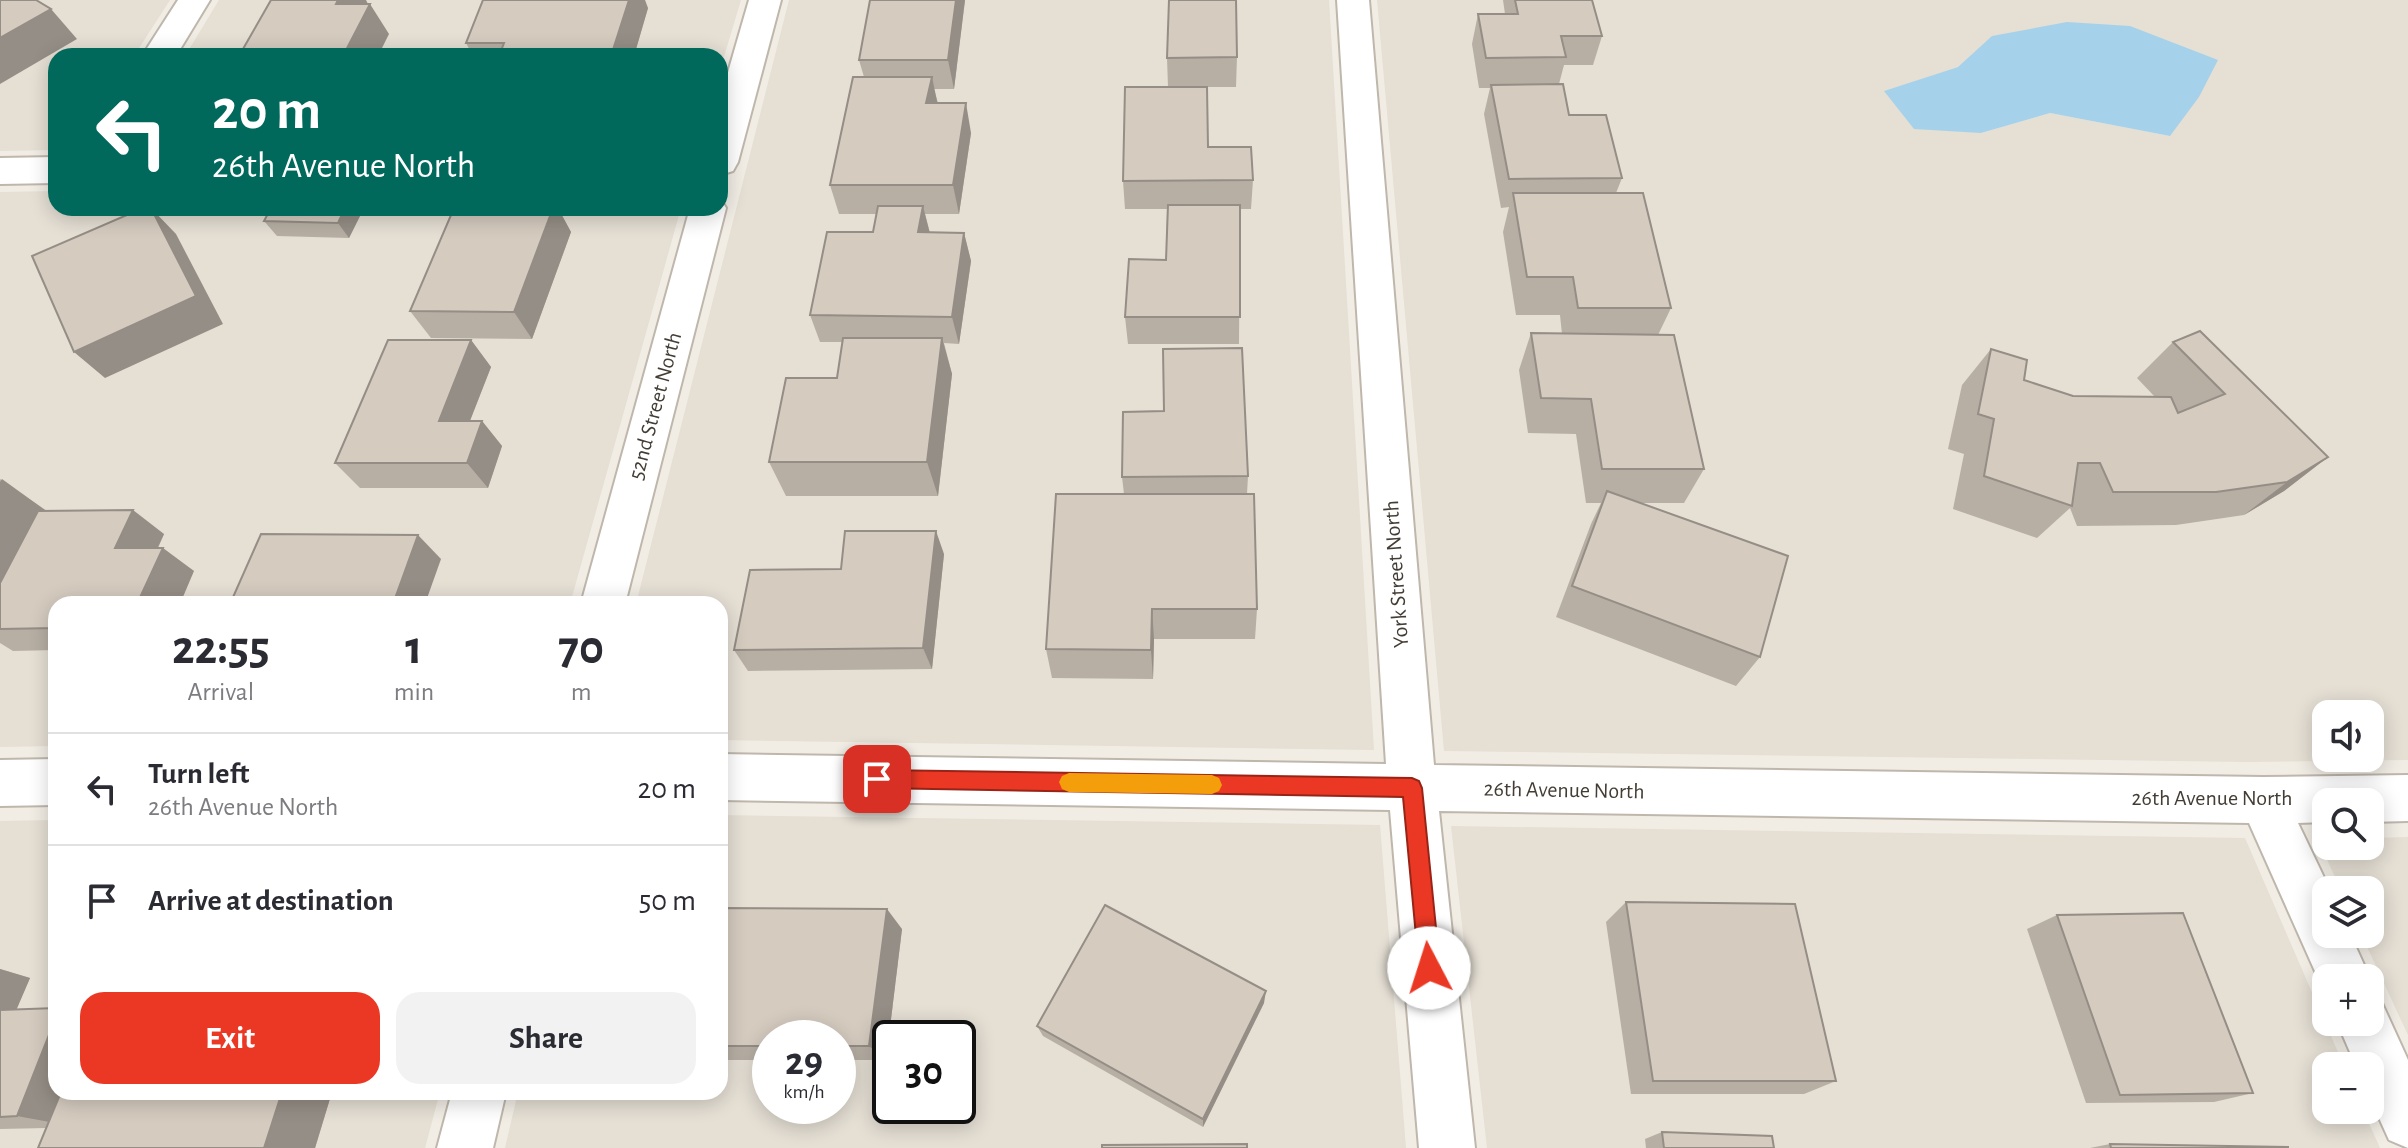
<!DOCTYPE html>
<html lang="en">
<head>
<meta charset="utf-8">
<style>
  :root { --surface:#fff; --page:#f2f2f3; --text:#2b2b33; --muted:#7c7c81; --line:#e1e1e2; --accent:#ea3824 }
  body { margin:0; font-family:"Alegreya Sans",sans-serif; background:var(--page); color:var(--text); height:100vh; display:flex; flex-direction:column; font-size:30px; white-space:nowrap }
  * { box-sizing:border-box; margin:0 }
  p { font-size:26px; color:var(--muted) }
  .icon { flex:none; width:44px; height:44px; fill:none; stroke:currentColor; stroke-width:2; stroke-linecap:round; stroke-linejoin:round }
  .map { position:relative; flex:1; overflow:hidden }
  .side { position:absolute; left:48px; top:596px; width:680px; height:504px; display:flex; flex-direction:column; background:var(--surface); border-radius:24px; box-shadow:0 4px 20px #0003 }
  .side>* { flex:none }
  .guide { position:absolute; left:48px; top:48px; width:680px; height:168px; border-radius:24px; box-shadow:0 4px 20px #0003; background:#00695c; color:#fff; overflow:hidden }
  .fabs { position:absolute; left:2312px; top:700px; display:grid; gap:16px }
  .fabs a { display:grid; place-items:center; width:72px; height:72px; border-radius:16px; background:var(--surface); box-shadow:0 4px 20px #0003; font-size:40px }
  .speed { position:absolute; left:752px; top:1020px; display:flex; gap:16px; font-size:40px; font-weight:700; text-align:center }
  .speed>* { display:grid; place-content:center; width:104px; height:104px; border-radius:50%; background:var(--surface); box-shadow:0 4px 20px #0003; line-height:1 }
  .speed small { font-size:20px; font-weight:400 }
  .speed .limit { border:4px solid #111; border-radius:12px; background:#fff; color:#111 }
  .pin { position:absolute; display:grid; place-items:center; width:68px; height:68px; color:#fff; margin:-34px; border-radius:16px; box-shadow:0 4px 12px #0006 }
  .me { position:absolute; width:88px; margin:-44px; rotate:355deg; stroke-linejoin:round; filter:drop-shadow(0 0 6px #0008) }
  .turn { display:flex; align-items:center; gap:28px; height:168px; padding:0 32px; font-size:36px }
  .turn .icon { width:104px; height:104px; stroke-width:2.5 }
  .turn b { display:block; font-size:56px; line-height:68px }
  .eta { display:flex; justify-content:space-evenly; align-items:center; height:136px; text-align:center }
  .eta b { font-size:48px; font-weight:600; line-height:56px }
  .button { display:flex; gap:16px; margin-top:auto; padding:16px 32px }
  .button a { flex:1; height:92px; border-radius:24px; background:var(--accent); color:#fff; font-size:32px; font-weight:600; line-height:92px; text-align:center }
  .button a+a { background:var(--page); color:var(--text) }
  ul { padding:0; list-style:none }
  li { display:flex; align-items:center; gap:24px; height:112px; padding:0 32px; border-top:2px solid var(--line) }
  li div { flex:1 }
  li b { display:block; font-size:30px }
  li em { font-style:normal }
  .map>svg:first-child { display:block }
  .residential { fill:#e5dfd4; fill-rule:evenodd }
  .water { fill:#a5d2ea }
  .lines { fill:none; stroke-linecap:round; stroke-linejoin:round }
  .street-casing { stroke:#bfb7ac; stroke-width:4 }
  .street { fill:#fff; fill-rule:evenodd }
  .wall { fill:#b7afa4 }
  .shaded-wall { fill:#958e86 }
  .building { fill:#d5cbbf; stroke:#958e86; stroke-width:2 }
  .route { fill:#ea3824; stroke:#982417; stroke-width:2 }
  .slow { fill:#f59e0b }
  .labels { text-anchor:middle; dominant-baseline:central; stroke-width:6; stroke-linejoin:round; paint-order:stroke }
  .street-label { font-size:22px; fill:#433d35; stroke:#fff }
</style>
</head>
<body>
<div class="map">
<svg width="2408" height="1148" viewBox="0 0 2408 1148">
  <rect width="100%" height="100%" fill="#f1ede5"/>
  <g class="residential">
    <path d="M0 0H170L134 56H56V150L0 151Z"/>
    <path d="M219 0H741L720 70V56H185Z"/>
    <path d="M789 0H1329L1374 750 720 740V604H636Z"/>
    <path d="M1377 0H2408V760L2247 762 1444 751ZM1958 67 2170 136 2050 113 1981 133 1885 91ZM2326 714H2370V758H2326Z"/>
    <path d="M56 191V208H681L570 604H56V746L0 747V192Z"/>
    <path d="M720 815 1380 825 1406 1148H505L518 1092H720ZM770 1038H838V1106H770ZM890 1038H958V1106H890Z"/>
    <path d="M56 820V1092H440L425 1148H0V821Z"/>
    <path d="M1451 826 2245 838 2344 1066H2326V1110H2363L2380 1148H1487Z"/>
    <path d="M2408 837V1035L2361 934H2370V890H2341L2317 838H2326V846H2370V838Z"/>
  </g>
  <path class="water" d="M2067 22 2130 26 2218 60 2199 97 2170 136 2050 113 1981 133 1914 129 1884 91 1958 67 1992 36Z"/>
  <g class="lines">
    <g class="street-casing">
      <g id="street">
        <path d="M178 0H210L176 56H142Z"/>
        <path d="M749 0H781L738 162 733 171 720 175V100Z"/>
        <path d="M1337 0H1369L1434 765 2263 777 2408 775V821L2370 822V802H2326V822L2298 823 2330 890H2326V934H2350L2370 978H2326V996L2249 823 1439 811 1475 1148H1419L1390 810 720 800V754L1386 764Z"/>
        <path d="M56 157V183L0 184V158Z"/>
        <path d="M720 198 726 208 625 604H581L690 208H720Z"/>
        <path d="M56 759V805L0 806V760Z"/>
        <path d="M2370 999 2382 1003 2408 1060V1148L2389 1140 2370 1098V1066H2356L2337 1022H2370Z"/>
        <path d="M452 1092H506L493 1148H437Z"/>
      </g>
    </g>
    <use href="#street" class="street"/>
  </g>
  <g class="wall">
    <path d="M965 0 954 89H934L938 103 971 133 959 214H925L930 233H964L971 261 959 344 944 343 952 374 938 496H786L769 462 837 378 842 342H820L810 315 873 232 876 214H839L830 185 864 77 859 60Z"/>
    <path d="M1503 0H1592L1602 36 1593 65H1564L1559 84 1569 115 1622 178 1616 193 1671 308 1658 335 1704 469 1684 503H1640L1760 657 1736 686 1556 617 1591 524 1601 503H1586L1576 434 1528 433 1519 370 1531 333 1562 334 1560 315H1516L1503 232 1509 207 1501 208 1484 114 1490 88H1479L1472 44 1478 14H1505Z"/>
    <path d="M648 8 634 56H473L466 43Z"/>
    <path d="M1237 57 1236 87H1202L1208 147 1253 180 1251 209H1240L1239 344H1128L1125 317 1166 260 1167 209H1125L1123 181 1168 87 1167 58Z"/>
    <path d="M364 208 349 238 277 236 264 221Z"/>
    <path d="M454 208H582L581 213 560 212 571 232 532 339 431 338 410 311Z"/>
    <path d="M471 340 491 367 470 421H482L502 446 488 488H360L335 463Z"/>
    <path d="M2173 342 2328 457 2284 491 2244 515 2176 525 2077 526 2070 508 2037 538 1953 509 1964 454 1948 449 1962 385 1991 349 2024 380 2073 396 2155 397 2137 378Z"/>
    <path d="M1248 476 1247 494 1257 609 1255 639H1154L1153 679 1052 678 1046 649 1124 494 1122 477Z"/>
    <path d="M0 479 47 511 164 534 158 548 194 571 56 604V650L13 651 0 643Z"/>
    <path d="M944 554 932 669 748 671 734 650 841 569Z"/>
    <path d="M1626 902 1836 1081 1804 1094H1631L1606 922Z"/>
    <path d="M720 908 902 929 886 1060H838V1038H770V1060H720Z"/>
    <path d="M2057 915 2253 1093 2214 1102 2086 1103 2027 929Z"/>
    <path d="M0 969 30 978 16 1010 332 1092 315 1148H38L46 1128 0 1129Z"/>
    <path d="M1264 1003 1203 1127 1043 1036 1037 1026Z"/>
    <path d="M1662 1132 1774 1148H1646L1645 1139Z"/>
    <path d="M2110 1144 2288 1148H2090Z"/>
  </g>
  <g class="shaded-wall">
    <path d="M338 0H366L369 6 370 4 389 34 378 56H343L336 4Z"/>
    <path d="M629 0H645L648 8 634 56H611Z"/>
    <path d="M956 0H965L954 89 948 60Z"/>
    <path d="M51 9 77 39 0 84V38Z"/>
    <path d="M932 77 938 106 926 103Z"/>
    <path d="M966 103 971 133 959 214 953 185Z"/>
    <path d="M923 206 930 234 918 232Z"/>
    <path d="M151 208 176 234 223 324 105 378 74 352Z"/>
    <path d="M345 208H364L349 238 338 223Z"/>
    <path d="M553 208H558L571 232 532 339 514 312Z"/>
    <path d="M964 233 971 261 959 344 952 317Z"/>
    <path d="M942 338 952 374 938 496 927 462Z"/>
    <path d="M471 340 491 367 460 446 439 421Z"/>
    <path d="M482 421 502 446 488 488 467 463Z"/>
    <path d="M2328 457 2284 491 2244 515 2287 482Z"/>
    <path d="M2 479 49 513 0 608V482Z"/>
    <path d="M133 510 164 534 147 571 115 548Z"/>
    <path d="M936 531 944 554 932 669 923 648Z"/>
    <path d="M418 535 441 559 425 604H393Z"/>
    <path d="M163 548 194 571 180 604H137Z"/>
    <path d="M1152 609 1154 639 1153 679 1151 650Z"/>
    <path d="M887 909 902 929 886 1060 869 1046Z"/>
    <path d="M0 969 30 978 9 1027 0 1025Z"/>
    <path d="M1266 991 1264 1003 1203 1127V1119Z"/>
    <path d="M56 1017V1092H90L77 1127 17 1116Z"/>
    <path d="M282 1092H332L315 1148H264Z"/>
  </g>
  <g class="building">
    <path d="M0 0H36L51 9 0 38Z"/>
    <path d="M271 0H338L336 4H370L343 56H239Z"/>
    <path d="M483 0H629L611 56H499L504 43H466Z"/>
    <path d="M870 0H956L948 60H859Z"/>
    <path d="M1169 0H1236L1237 57 1167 58Z"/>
    <path d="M1515 0H1592L1602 36H1561L1566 57 1486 58 1478 14H1518Z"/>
    <path d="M853 77H932L926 103H966L953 185H830Z"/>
    <path d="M1563 84 1569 115H1606L1622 178 1509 179 1491 85Z"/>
    <path d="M1125 87H1207L1208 147H1251L1253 180 1123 181Z"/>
    <path d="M1513 193H1643L1671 308H1578L1573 277H1527Z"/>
    <path d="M1168 205H1240V317H1125L1129 259 1166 260Z"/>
    <path d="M878 206H923L918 232 964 233 952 317 810 315 827 232H873Z"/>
    <path d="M143 208H151L196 296 74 352 32 256Z"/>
    <path d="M271 208H345L338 223 264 221Z"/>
    <path d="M454 208H553L514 312 410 311Z"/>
    <path d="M2200 331 2328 457 2287 482 2216 492H2113L2100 463H2078L2072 506 1984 476 1994 419 1978 414 1991 349 2027 360 2024 380 2073 396 2171 397 2178 413 2225 394 2173 342Z"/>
    <path d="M1531 333 1674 335 1704 469H1602L1591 399 1541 398Z"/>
    <path d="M843 338H942L927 462H769L786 378H837Z"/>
    <path d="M388 340H471L439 421H482L467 463H335Z"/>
    <path d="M1242 348 1248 476 1122 477 1123 412 1164 411 1163 349Z"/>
    <path d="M1607 491 1788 556 1760 657 1572 586Z"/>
    <path d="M1056 494H1254L1257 609H1152L1151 650 1046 649Z"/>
    <path d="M133 510 115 548H163L137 604H56V628L0 629V583L38 511Z"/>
    <path d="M845 531H936L923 648 734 650 750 570 841 569Z"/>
    <path d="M261 534 418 535 393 604H230Z"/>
    <path d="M1626 902 1795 904 1836 1081H1653Z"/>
    <path d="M1105 905 1266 991 1203 1119 1037 1026Z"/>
    <path d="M720 908 887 909 869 1046H838V1038H770V1046H720Z"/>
    <path d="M2183 913 2253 1093 2120 1095 2057 915Z"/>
    <path d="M56 1008V1017L17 1116 0 1117V1010Z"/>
    <path d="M61 1092H282L264 1148H38Z"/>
    <path d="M1662 1132 1772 1136 1774 1148H1664Z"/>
    <path d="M1247 1144V1148H1102V1145Z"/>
    <path d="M2110 1144 2288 1147V1148H2111Z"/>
  </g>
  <path class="route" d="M877 770 1412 778 1419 781 1422 788 1440 968 1437 975 1429 978 1422 975 1419 968 1403 797 877 788 870 786 867 779 870 772Z"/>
  <path class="slow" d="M1069 773 1212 775 1219 778 1222 785 1219 791 1212 794 1069 792 1062 789 1059 782 1062 776Z"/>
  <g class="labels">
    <g class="street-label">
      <text transform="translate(655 406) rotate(-75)">52nd Street North</text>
      <text transform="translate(1396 574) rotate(-94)">York Street North</text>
      <text transform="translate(1564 790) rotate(1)">26th Avenue North</text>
      <text x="2212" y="798">26th Avenue North</text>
    </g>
  </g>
</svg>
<div class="fabs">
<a><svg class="icon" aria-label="sound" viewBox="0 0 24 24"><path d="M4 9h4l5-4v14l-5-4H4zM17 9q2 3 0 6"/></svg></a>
<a><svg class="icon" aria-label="search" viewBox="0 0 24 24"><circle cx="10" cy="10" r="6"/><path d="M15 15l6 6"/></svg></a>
<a><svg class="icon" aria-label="layers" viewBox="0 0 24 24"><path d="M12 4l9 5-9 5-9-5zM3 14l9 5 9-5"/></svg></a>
<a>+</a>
<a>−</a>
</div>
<div class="speed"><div>29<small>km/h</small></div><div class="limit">30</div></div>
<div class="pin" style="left:877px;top:779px;background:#d93025"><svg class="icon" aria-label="arrive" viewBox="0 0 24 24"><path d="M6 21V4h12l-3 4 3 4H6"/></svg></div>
<svg class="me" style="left:1429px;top:968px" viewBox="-20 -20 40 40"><circle r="19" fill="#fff"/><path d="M0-13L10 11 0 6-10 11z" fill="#ea3824"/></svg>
<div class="guide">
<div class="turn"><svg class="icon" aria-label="left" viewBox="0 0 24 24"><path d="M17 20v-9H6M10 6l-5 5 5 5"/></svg><div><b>20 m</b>26th Avenue North</div></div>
</div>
<section class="side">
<div class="eta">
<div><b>22:55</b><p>Arrival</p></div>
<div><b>1</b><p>min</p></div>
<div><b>70</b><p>m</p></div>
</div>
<ul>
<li><svg class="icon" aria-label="left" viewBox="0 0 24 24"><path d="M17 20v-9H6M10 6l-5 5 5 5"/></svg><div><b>Turn left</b><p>26th Avenue North</p></div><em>20 m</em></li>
<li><svg class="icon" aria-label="arrive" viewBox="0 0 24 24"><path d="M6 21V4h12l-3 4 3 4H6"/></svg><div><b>Arrive at destination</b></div><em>50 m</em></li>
</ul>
<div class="button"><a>Exit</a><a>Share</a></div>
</section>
</div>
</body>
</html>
